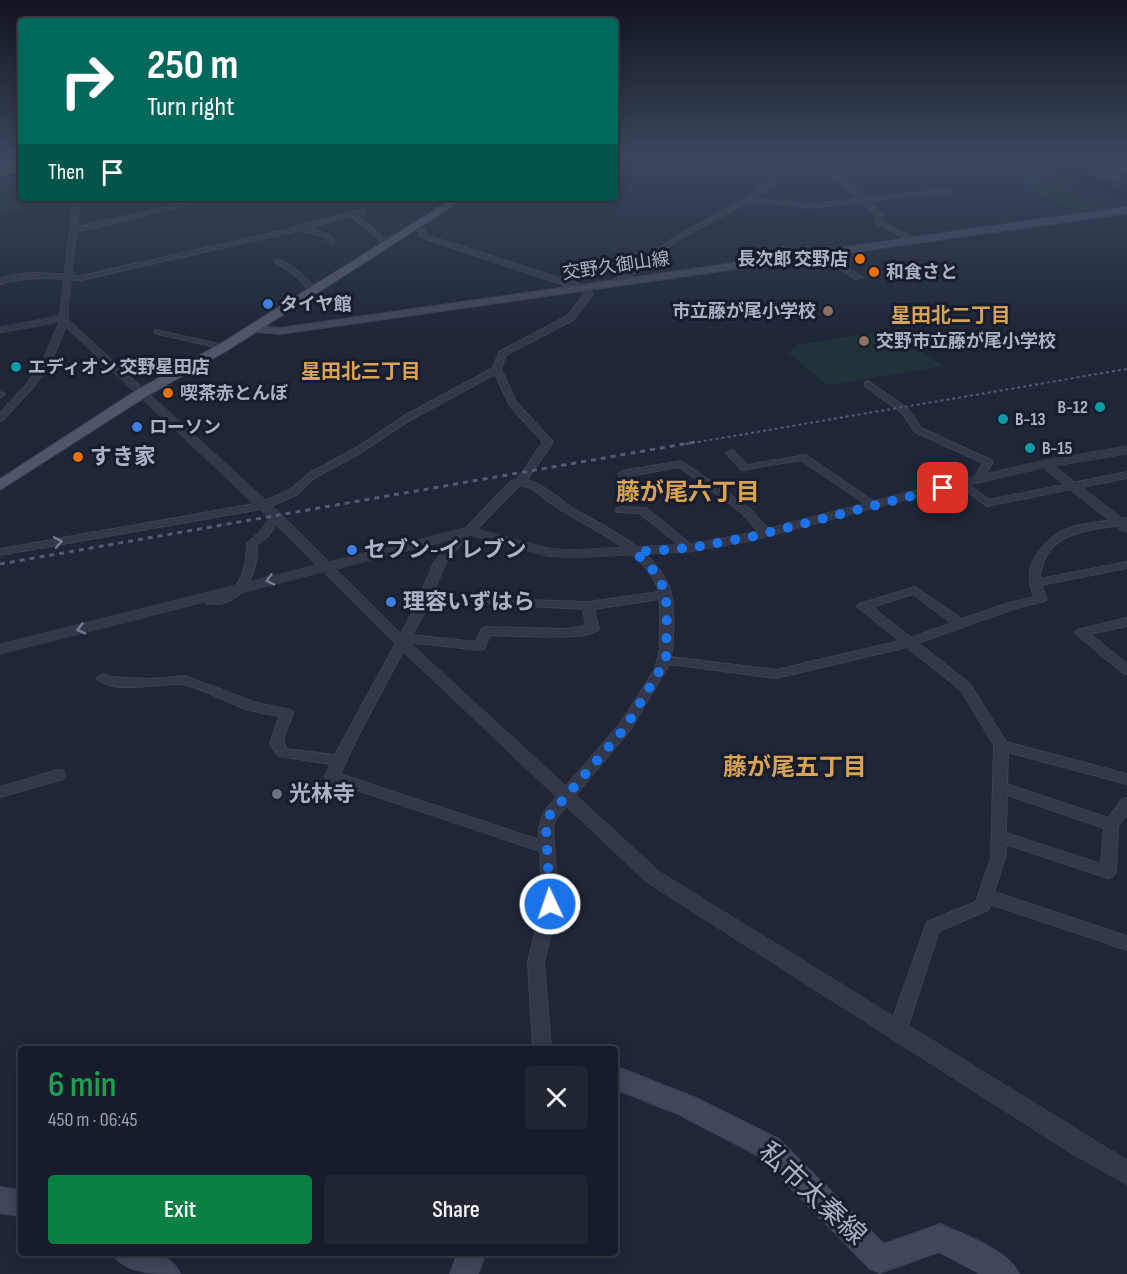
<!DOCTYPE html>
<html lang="en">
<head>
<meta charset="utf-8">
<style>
  :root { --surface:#171c2a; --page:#202532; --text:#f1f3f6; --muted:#9ea1a8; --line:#363a47; --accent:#0b8043 }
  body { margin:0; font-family:"Sofia Sans Condensed","Noto Sans JP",sans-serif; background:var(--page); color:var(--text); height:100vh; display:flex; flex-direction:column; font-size:22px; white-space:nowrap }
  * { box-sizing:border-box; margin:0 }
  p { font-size:20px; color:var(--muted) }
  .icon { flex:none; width:33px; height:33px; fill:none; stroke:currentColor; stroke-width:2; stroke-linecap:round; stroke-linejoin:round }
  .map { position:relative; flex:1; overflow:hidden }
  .panel { position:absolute; left:18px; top:1046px; width:600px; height:210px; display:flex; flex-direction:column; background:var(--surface); border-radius:6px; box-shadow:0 3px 15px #0003,0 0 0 2px var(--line) }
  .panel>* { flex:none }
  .top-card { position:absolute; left:18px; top:18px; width:600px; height:183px; border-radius:6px; box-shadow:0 3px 15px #0003,0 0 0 2px var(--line); background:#00695c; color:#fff; overflow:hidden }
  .pin { position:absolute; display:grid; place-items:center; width:51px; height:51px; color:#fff; margin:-26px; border-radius:12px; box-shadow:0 3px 9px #0006 }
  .me { position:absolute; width:66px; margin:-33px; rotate:357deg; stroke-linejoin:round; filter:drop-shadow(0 0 4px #0008) }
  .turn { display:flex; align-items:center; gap:21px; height:126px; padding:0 30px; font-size:27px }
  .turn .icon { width:78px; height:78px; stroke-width:2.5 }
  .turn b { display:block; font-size:42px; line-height:51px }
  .then { display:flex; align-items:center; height:57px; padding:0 30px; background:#0003; gap:12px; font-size:22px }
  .round { display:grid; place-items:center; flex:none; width:63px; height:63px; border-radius:6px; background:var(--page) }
  .headline { display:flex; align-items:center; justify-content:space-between; height:102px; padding:0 30px }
  h1 { font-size:36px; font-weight:600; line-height:45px; color:#1e9e55 }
  .primary-button { display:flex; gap:12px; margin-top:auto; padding:12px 30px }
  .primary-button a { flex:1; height:69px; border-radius:6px; background:var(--accent); color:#fff; font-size:24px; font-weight:600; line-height:69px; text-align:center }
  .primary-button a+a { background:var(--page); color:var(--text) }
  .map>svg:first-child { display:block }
  .green { fill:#213339 }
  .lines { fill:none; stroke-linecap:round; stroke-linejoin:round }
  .river { fill:#121b36; fill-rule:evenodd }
  .minor-casing { stroke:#3c4152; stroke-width:2 }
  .tertiary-casing { stroke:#3c4152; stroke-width:1 }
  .secondary-casing { stroke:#3c4152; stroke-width:2 }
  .primary-casing { stroke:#3c4152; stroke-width:2 }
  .trunk-casing { stroke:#3d4253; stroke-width:1 }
  .motorway-casing { stroke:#3d4253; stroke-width:1 }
  .minor { fill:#323849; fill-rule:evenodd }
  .tertiary { fill:#323849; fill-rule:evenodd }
  .secondary { fill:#40465c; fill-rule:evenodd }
  .primary { fill:#505669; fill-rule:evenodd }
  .trunk { fill:#605f5c; fill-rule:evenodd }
  .motorway { fill:#6f684f; fill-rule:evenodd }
  .rail-far1 { stroke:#545b70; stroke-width:2; stroke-dasharray:3 3; stroke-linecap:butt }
  .rail { stroke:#545b70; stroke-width:3; stroke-dasharray:5 5; stroke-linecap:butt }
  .oneway { stroke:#757b8e }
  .route { stroke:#1a73e8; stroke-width:10; stroke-dasharray:0 18 }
  .food-dot { fill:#e8710a; stroke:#181d2d; stroke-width:2 }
  .shop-dot { fill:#3f7fe0; stroke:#181d2d; stroke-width:2 }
  .education-dot { fill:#8d6e63; stroke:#181d2d; stroke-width:2 }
  .culture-dot { fill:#0f9aa8; stroke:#181d2d; stroke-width:2 }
  .worship-dot { fill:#6b7280; stroke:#181d2d; stroke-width:2 }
  .labels { text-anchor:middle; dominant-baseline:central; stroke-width:6; stroke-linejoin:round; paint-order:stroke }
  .far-poi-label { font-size:18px; font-weight:bold; fill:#acb2c6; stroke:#181d2d; text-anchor:start }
  .far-street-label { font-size:18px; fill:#acb2c6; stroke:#181d2d }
  .far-neighbourhood-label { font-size:20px; font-weight:bold; fill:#daa353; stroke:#181d2d }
  .poi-label { font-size:22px; font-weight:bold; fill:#acb2c6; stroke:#181d2d; text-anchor:start }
  .neighbourhood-label { font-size:24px; font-weight:bold; fill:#daa353; stroke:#181d2d }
  .near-street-label { font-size:27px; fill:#acb2c6; stroke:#181d2d }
</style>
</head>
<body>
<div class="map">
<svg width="1127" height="1274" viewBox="0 0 1127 1274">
  <rect width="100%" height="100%" fill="#1f2638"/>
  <g class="green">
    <path d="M992 157H1007L1104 208 1075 212 1032 191Z"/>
    <path d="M21 186V198H54L52 208 0 212V187Z"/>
    <path d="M892 330 942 366 827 385 789 353 796 345Z"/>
  </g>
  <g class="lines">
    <path class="river" d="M1033 157H1048L1127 193V202Z"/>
    <g class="minor-casing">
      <g id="minor">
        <path d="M9 157H20L0 162V158Z"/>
        <path d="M784 157H790L774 181 754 198 809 204 858 199 826 169 842 157H848L833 169 865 198 949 189 952 191 869 201 883 215 881 221 915 239V241L913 242 876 223 877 215 862 202 809 208 765 202H749L679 239 618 285H612V281L675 237 746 199 770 179Z"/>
        <path d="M889 157H896L924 173 921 176H917V173Z"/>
        <path d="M914 157H924L921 159Z"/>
        <path d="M1113 157H1120L1127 160V164Z"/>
        <path d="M1127 168V172L1111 173 1121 178 1119 181 1101 172Z"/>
        <path d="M204 198H215L90 229 73 231 70 229Z"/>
        <path d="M363 209 365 210V212L357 215 390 243V245H386L351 216 308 228 330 235 335 243 332 245 325 237 300 230 81 280C52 279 28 275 0 284V279C25 269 55 274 81 276L289 229Z"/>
        <path d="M413 226 425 230 426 235 585 286 593 294 573 320 506 355 501 369 517 403 553 442 527 480C545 485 558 499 574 509 607 528 654 549 669 587 675 602 674 640 671 657L776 670 900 641 859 608 857 606 859 604 915 587 962 619 1009 603 1034 597C1028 580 1027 568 1038 553 1059 521 1093 524 1127 518V524C1090 531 1046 529 1040 576V579L1127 562V568L1041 585 1047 599 1045 601 1016 608 918 643 970 684 1006 742 1127 774V784L1008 752 1007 784 1108 818 1122 799 1127 798V814L1118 826 1116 872 1113 876 1108 878 1006 844 1005 858 994 892 1127 936V950L991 904 988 910 939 931 906 1032 903 1038 897 1040 891 1038 888 1032 927 922 976 902 991 858 994 745 961 690 907 647 776 678 669 664 630 730 556 818 553 827 558 904 544 962 551 1048H533L528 962 542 904 540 851 327 780 325 776 331 764 278 756 270 744 279 716C267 714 254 712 243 708 229 703 195 685 182 684 162 683 111 695 97 678L103 674 111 677 152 679 185 676 253 702 291 710 293 713C290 725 278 738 287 749L335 755 414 610 434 563 460 531 464 530 511 481 517 480 543 442 510 406 495 374 410 420 362 452 314 478 298 494 267 508 0 555V549L260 503 290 490 308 474 356 448 404 416 493 368 499 352 567 316 585 294 579 290 420 237V232L413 228ZM520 485C534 487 541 497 552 504 586 528 647 549 659 592L588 602 494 599 490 600 488 602 490 604 583 609 586 626 566 629 486 627 482 628 476 642 412 635 426 610 445 564 469 534 473 533ZM913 594 952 623 911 638 872 607ZM660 599V649L655 669 620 724 544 812 539 827V840L340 774 359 734 408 642 480 650 484 649 490 635C512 635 585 642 599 629L594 609ZM1007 795 1104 828 1101 864 1006 833Z"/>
        <path d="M819 251 821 252 862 277 855 279 817 254 816 253Z"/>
        <path d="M275 260C292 260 304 280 318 288V292C307 292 304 283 297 277 290 271 282 267 275 262Z"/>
        <path d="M61 319 68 321 52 359 35 385 3 420 0 421V413L28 383 44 359Z"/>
        <path d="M155 330 224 345 228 347 224 349 158 334 154 332Z"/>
        <path d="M868 381 908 409 921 428 991 460 993 462 982 480H976L974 478 983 463 915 432 902 413 865 386V382Z"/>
        <path d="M0 392 5 394 0 398Z"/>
        <path d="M731 450 734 451 747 465 806 455 879 505 874 508 870 507 801 460 742 470 726 453Z"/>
        <path d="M681 461 749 508 770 531 771 533 770 535H762L741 512 679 467 630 476 638 486 633 489 629 488 618 474 623 471Z"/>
        <path d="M1127 472V478L987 506 956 484 961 481 965 482 989 500Z"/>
        <path d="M621 507 646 508 695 548 690 551 686 550 639 513 617 512 616 510 617 508Z"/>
        <path d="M276 514 281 517 269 535 257 545C258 574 241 610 206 603L204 601 206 599C212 597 219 597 225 594 243 586 247 562 247 544L261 531 272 515Z"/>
        <path d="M1127 618V626L1090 634 1127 664V674L1123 673 1075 633 1077 630Z"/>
        <path d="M58 770 63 771 65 775 63 779 0 797V787Z"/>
      </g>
    </g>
    <g class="tertiary-casing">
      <g id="tertiary">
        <path d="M21 175V179L0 185V181Z"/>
        <path d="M73 198H81L68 308 69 320 281 514 329 562 469 527 548 548 568 550 690 544 754 532 907 492 1045 460 1127 446V454L1055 466 1127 522V532L1122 531 1043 468 909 499 755 540 690 552 568 558 547 556 469 535 336 569 407 640 660 872 1127 1160V1185L1069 1152 646 882 397 646 323 572 0 654V644L316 565 271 520 60 322 0 333V327L59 316Z"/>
      </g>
    </g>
    <g class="secondary-casing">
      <g id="secondary">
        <path d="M1127 207V213L280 334 253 332 248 329 253 326 280 328Z"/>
        <path d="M615 1066 696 1098 779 1139 884 1244 940 1224C963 1234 1010 1251 1019 1274H981L939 1252 880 1273 870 1269 761 1157 678 1114 615 1089Z"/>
        <path d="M0 1187 21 1190V1216L0 1213Z"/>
        <path d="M112 1252C137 1252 169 1247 180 1274 156 1274 123 1274 112 1252Z"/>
        <path d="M458 1252H486L478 1274H450Z"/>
      </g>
    </g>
    <g class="primary-casing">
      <path id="primary" d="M454 198H465L228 350 147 396 0 490V479L137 390 220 344Z"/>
    </g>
    <g class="trunk-casing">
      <path id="trunk" d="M21 166V172L0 176V170Z"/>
    </g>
    <g class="motorway-casing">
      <path id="motorway" d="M21 158V164L0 169V163Z"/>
    </g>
    <use href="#minor" class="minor"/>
    <use href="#tertiary" class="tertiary"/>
    <use href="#secondary" class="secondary"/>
    <use href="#primary" class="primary"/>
    <use href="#trunk" class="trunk"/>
    <use href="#motorway" class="motorway"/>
    <path class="rail-far1" d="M686 444 1127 369"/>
    <path class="rail" d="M0 564 695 442"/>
  </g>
  <defs><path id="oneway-chevron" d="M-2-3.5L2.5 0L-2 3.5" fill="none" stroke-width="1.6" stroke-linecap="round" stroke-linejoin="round" transform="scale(1.5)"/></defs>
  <g class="oneway">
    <use href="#oneway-chevron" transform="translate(58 542) rotate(-10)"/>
    <use href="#oneway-chevron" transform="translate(270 580) rotate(165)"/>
    <use href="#oneway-chevron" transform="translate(81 629) rotate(166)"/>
  </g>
  <linearGradient id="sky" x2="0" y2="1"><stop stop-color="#11151f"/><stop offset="0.47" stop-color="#3c475e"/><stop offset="1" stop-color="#3c475e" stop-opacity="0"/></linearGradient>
  <rect width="1127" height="335" fill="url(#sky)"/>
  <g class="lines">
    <path class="route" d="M550 904 546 827 549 816 625 728 666 660 667 606 663 587 655 572 635 552 690 548 755 536 943 488"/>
  </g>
  <g class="food-dot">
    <circle cx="860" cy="259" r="6"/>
    <circle cx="874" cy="272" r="6"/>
    <circle cx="168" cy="393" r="6"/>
    <circle cx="78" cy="457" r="6"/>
  </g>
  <g class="shop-dot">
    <circle cx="268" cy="304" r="6"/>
    <circle cx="137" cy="427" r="6"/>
    <circle cx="352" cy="550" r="6"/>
    <circle cx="391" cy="602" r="6"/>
  </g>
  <g class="education-dot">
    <circle cx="828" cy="311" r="6"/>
    <circle cx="864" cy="341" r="6"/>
  </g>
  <g class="culture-dot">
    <circle cx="16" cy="367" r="6"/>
    <circle cx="1100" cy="407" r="6"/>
    <circle cx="1003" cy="419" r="6"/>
    <circle cx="1030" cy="448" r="6"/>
  </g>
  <circle class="worship-dot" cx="277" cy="794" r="6"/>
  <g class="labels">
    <g class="far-poi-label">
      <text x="848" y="259" text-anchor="end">長次郎 交野店</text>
      <text x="886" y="272">和食さと</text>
      <text x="280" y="304">タイヤ館</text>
      <text x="816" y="311" text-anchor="end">市立藤が尾小学校</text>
      <text x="876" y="341">交野市立藤が尾小学校</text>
      <text x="28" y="367">エディオン 交野星田店</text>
      <text x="180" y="393">喫茶赤とんぼ</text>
      <text x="1088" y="407" text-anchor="end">B-12</text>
      <text x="1015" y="419">B-13</text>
      <text x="149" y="427">ローソン</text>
      <text x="1042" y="448">B-15</text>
    </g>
    <g class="far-street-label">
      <text transform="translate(616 266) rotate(-8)">交野久御山線</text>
    </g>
    <g class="far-neighbourhood-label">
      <text x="951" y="316">星田北二丁目</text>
      <text x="361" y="372">星田北三丁目</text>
    </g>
    <g class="poi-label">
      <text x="90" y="457">すき家</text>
      <text x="364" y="550">セブン-イレブン</text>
      <text x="403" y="602">理容いずはら</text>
      <text x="289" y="794">光林寺</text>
    </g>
    <g class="neighbourhood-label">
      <text x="688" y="492">藤が尾六丁目</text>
      <text x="795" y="767">藤が尾五丁目</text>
    </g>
    <g class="near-street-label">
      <text transform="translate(812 1194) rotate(43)">私市太秦線</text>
    </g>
  </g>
</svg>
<div class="pin" style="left:943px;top:488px;background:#d93025"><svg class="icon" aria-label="arrive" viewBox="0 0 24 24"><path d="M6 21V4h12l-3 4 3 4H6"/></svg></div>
<svg class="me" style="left:550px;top:904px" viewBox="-20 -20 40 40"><circle r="17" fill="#1a73e8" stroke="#fff" stroke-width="3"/><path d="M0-11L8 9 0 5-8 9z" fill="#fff"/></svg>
<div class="top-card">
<div class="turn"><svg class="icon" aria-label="right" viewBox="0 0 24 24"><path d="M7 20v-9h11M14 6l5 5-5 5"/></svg><div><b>250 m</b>Turn right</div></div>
<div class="then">Then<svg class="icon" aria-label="arrive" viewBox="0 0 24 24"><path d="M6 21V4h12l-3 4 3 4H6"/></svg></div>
</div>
<section class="panel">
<div class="headline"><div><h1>6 min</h1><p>450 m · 06:45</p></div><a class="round"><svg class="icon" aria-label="close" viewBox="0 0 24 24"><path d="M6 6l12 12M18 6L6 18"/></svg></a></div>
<div class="primary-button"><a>Exit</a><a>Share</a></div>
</section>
</div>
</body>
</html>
